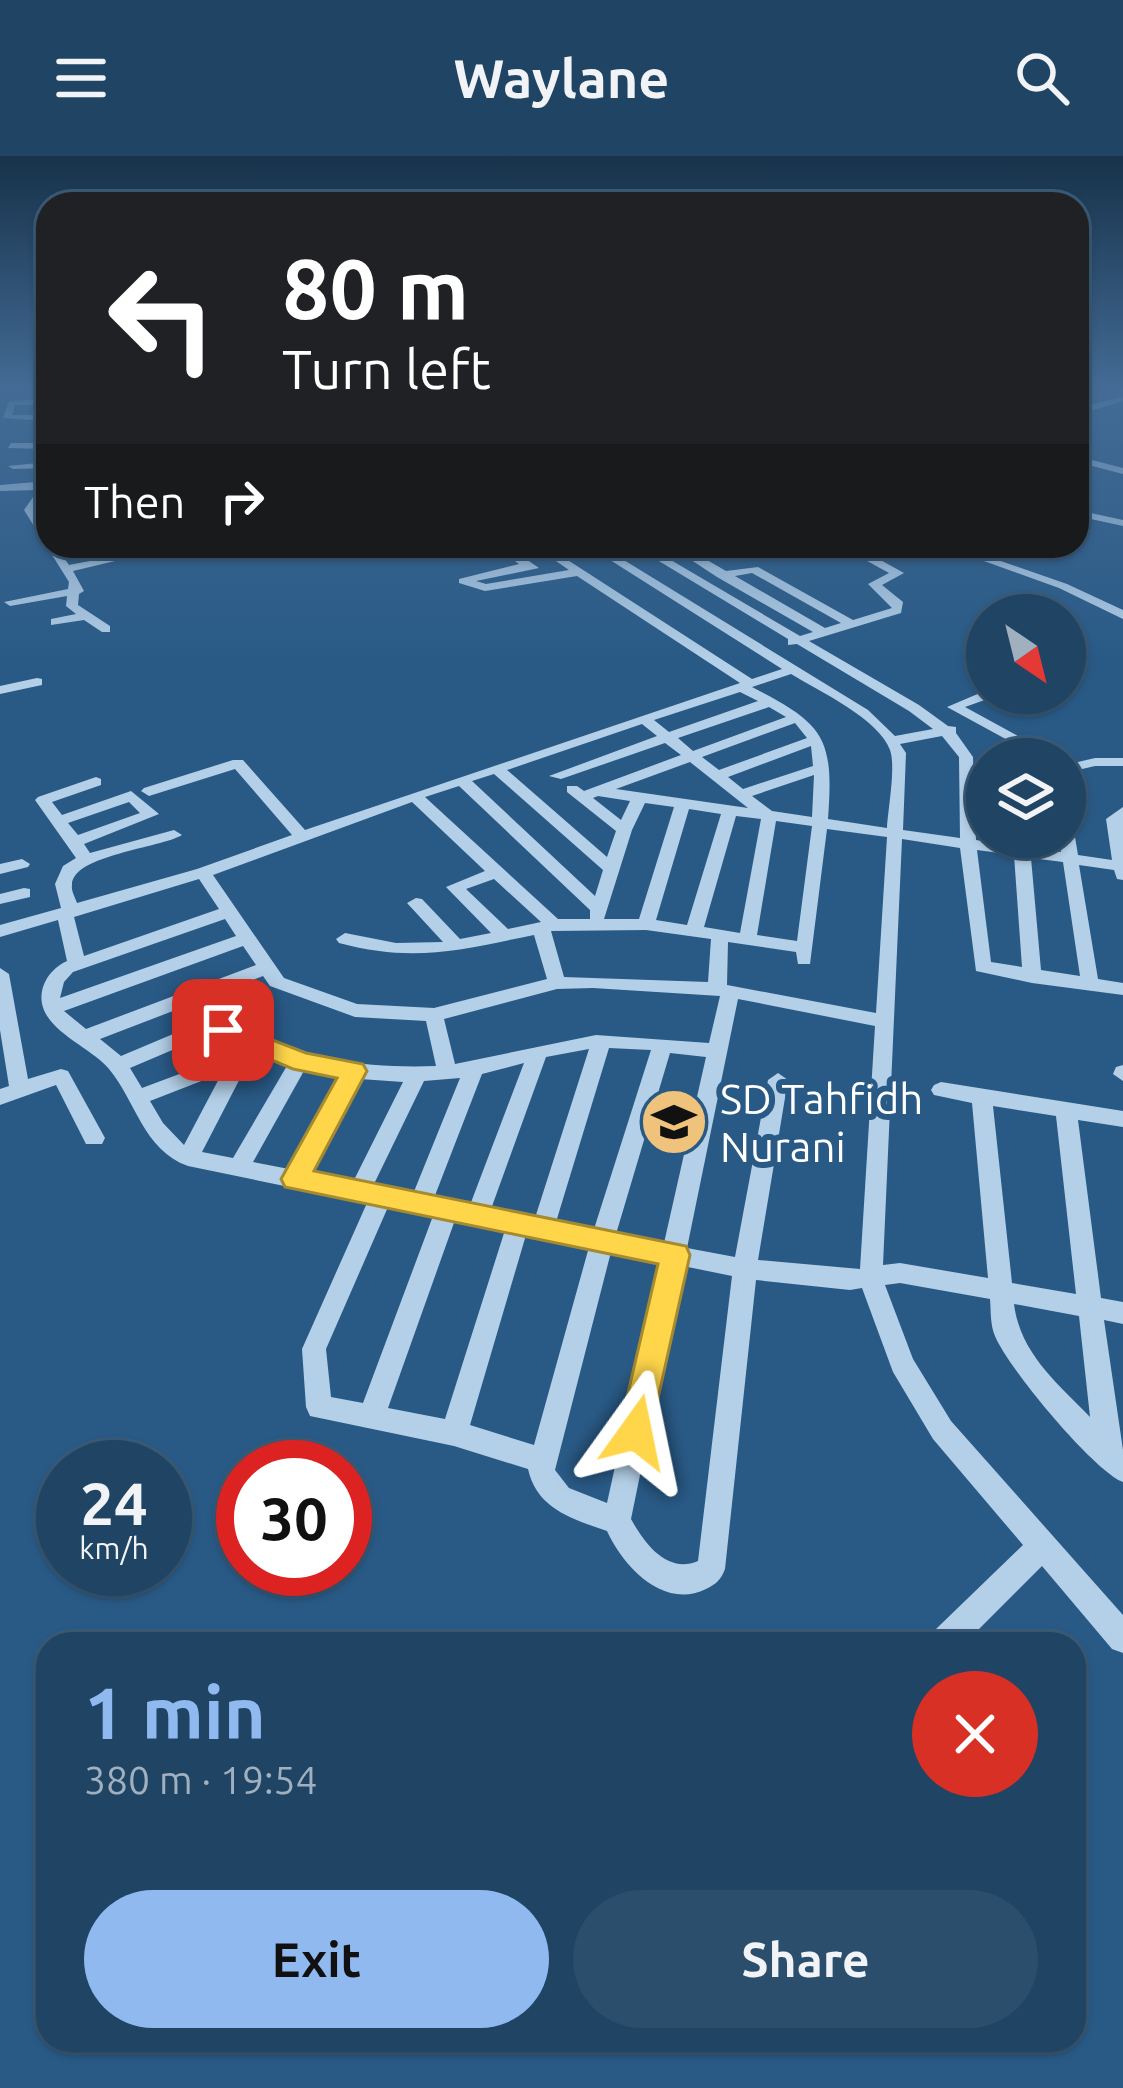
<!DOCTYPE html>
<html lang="en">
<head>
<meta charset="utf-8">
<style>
  :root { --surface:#1f4464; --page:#2c4e6d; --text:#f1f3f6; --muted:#a1b0bf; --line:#3c5c78; --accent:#90b9f0 }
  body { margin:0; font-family:Ubuntu,sans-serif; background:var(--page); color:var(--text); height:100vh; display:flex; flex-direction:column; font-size:45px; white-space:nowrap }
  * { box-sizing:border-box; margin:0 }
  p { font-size:39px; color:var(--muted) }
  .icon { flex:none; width:66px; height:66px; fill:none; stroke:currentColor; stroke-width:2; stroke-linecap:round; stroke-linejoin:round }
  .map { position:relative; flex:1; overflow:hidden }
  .details { position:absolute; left:36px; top:1476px; width:1050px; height:420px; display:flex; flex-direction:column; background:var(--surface); border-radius:36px; box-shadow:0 3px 9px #0004,0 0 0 3px var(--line) }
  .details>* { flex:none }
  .banner { position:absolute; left:36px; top:36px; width:1053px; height:366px; border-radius:36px; box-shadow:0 3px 9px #0004,0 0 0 3px var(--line); background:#202124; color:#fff; overflow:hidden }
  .needle { width:78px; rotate:145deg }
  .buttons { position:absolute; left:966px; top:438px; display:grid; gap:24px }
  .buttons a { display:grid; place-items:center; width:120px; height:120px; border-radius:50%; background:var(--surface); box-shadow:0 3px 9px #0004,0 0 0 3px var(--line); font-size:60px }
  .speed { position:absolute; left:36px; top:1284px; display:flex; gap:24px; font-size:60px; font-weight:700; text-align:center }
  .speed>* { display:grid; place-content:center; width:156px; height:156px; border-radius:50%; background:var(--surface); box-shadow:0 3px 9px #0004,0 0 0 3px var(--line); line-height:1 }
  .speed small { font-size:30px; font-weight:400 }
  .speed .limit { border:18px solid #d22; background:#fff; color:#111 }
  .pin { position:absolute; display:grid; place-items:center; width:102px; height:102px; color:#fff; margin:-51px; border-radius:24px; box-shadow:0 6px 18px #0006 }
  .me { position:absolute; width:132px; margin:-66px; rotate:12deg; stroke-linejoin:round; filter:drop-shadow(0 0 9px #0008) }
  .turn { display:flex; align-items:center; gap:42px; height:252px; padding:0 48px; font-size:54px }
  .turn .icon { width:156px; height:156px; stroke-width:2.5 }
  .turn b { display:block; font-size:84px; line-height:102px }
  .then { display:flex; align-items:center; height:114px; padding:0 48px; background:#0003; gap:24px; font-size:45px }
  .round { display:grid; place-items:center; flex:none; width:126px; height:126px; border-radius:63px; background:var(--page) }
  .summary { display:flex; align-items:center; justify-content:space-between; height:204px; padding:0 48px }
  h1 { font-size:72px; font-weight:600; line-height:90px; color:var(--accent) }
  .button { display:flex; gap:24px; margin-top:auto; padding:24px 48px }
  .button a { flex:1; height:138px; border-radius:72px; background:var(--accent); color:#111; font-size:48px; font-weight:600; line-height:138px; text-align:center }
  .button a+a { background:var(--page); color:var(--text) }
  header { display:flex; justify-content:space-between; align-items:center; height:156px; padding:0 48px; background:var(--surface); font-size:54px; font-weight:600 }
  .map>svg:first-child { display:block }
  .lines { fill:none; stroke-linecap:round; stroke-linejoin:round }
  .minor { fill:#b4d0e8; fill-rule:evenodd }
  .route { fill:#ffd54a; stroke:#a68a30; stroke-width:3 }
  .labels { text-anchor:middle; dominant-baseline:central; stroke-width:12; stroke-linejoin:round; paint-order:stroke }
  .poi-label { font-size:42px; fill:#fff; stroke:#295a86; text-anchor:start }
</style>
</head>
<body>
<header><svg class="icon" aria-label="menu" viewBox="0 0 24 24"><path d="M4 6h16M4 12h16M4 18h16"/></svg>Waylane<svg class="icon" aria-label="search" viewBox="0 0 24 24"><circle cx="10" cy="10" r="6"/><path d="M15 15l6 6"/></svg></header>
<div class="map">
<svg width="1123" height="1932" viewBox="0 0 1123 1932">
  <rect width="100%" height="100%" fill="#295a86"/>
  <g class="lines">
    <g class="minor">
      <path d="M1123 240V245L1077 259V253Z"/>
      <path d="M48 243V249H15L12 259H48V265L3 262 9 245Z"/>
      <path d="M11 287H48V293L8 292Z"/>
      <path d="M1077 300 1123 312V318L1077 306Z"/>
      <path d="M48 306V312L13 313 8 310Z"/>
      <path d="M48 325V335L34 354 48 377V390H56L69 409 126 398 132 401 73 415 84 435 79 438 78 449 110 470V476H102L84 464 51 469V463L76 458 66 450 67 440 10 450 4 446 68 433 69 426 24 354 38 334 0 335V329Z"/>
      <path d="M1077 332 1088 347 1077 354 1123 364V370L1077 360Z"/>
      <path d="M495 390H507L539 412 476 425 486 428 569 414 534 390H546L752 523 782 513 588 390H601L868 554 895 580 933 573 909 555 797 488 788 489V483L634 390H647L800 480 813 476 717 421 670 390H683L726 415 758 411 853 464 892 452 868 428 889 417 860 401 883 390H897L875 401 904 417 882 429 903 446 901 457 809 485 919 549 948 570 956 571V577L973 601 976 684 1014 690 1013 681H1029L1030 692 1061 696 1059 681H1065V664L1073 669 1078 699 1112 704 1106 663 1123 651V724L1117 723 1114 714 1079 709 1098 823 1123 827V839L1032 827 976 815 960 692 902 683 883 1109 900 1107 988 1122 972 947 934 939 931 934 934 929 941 926 1123 955V971L1078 964 1101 1142 1123 1146V1168L1104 1164 1123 1294V1326C1094 1315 1008 1212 995 1180 990 1169 991 1155 990 1143L900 1127 885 1129 913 1203 951 1265 1123 1459V1497L1112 1493 1042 1410 964 1488H934L936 1473 1023 1389 933 1283 893 1216 862 1132 850 1134 756 1124 725 1413C721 1424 716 1428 706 1433 663 1454 623 1410 607 1375 572 1363 537 1353 528 1313L454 1290 310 1260 306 1251 302 1193 367 1047 188 1010C143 994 136 945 109 913 90 889 31 871 43 831 47 819 56 810 67 805L58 764 0 781V769L61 752 55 728 63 710 76 702 35 644 38 641 96 621 101 623V629L52 646 62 659 131 635 159 658 84 688 90 697 174 674 182 679C161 692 72 699 72 729 71 735 75 741 77 747L197 713 292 679 235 613 149 640 141 635 144 632 233 604H243L305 674 740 527 577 420 485 435 459 427V423L519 408ZM752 417 841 467 825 472 735 420ZM791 518C819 535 879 563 890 594 896 611 888 653 887 672L828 663C834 582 825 568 752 531ZM740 536 758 545 669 576 654 564ZM769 551 786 561 693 595 678 582ZM795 567 807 582 719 614 702 601ZM642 568 657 580 549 620 561 623 665 587 681 599 584 635 577 630H567V636L616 675 607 701 507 614ZM942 580 959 601 960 682 903 674 906 597 900 588ZM811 590 813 610 743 633 728 621ZM690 606 748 652 616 633ZM494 618 603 714 595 740 472 625ZM814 619 812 661 772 655 752 640ZM459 630 590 754V763H558L425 641ZM598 640 630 645 621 664 593 642ZM129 646 140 657 78 679 68 667ZM412 646 485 715 446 731 491 777 460 783 422 743 416 742 407 747 443 786 396 787 345 777 336 783 339 787C414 807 460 794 534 779L547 823 434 852 357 848 284 822 213 719ZM645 647 674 651 639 763H604L632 674ZM689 653 721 658 687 769 656 764ZM736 660 761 663 740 777 704 771ZM776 665 812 670 797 785 757 779ZM827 673 887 681 876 857 727 829 728 786 796 796 798 808H810ZM977 694 1014 699 1022 811 991 806ZM1031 702 1063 706 1080 820 1041 814ZM199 723 219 753 84 800 74 761ZM494 723 541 766 508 773 466 733ZM225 763 236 780 60 842 64 826 73 816ZM646 774 711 783 708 826 564 821 551 775ZM243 790 256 809 86 873 64 855ZM263 820 270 830 355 861 426 865 436 910C350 913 270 899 202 843ZM593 832 720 840 709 887 596 879 455 908 444 863 557 833ZM738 843 875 870 860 1113 758 1104 788 924 778 917 768 924 735 1101 687 1092ZM186 850 204 865 121 900 100 883ZM217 875 241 889 233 898 142 932 130 912ZM609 892 651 894 594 1073 556 1066ZM589 893 535 1062 491 1053 546 901ZM258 896 288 908 233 1002 202 996 248 907ZM670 897 706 901 664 1087 616 1078ZM524 907 470 1049 434 1042 482 918ZM305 913 341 920 289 1013 253 1006ZM222 917 184 989 163 967 150 945ZM460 922 413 1038 373 1030 424 925ZM360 923 403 926 353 1026 309 1017ZM993 950 1056 960 1076 1138 1012 1127ZM388 1051 433 1060 363 1247 331 1241 326 1193ZM455 1064 505 1074 445 1263 388 1252ZM526 1079 589 1091 534 1289 470 1269ZM611 1096 660 1106 607 1347 569 1332 555 1314ZM683 1110 732 1120 698 1405C667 1418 645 1388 631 1363ZM1014 1148 1079 1160 1090 1261C1057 1227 1020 1197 1014 1148Z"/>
      <path d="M942 390H958L1067 428 1123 454V463L1059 432Z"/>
      <path d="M37 522 42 523V529L0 538V530Z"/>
      <path d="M987 534 994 537 993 541 965 551 1060 603H1042L947 551Z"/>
      <path d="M1095 602H1123V610H1095L1065 617V609Z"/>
      <path d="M22 703 30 708 28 711 0 718V708Z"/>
      <path d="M24 732 30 733V741L0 748V738Z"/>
      <path d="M0 812 9 818 28 923 61 913 68 915 105 982 102 988H86L56 929 0 949V933L9 930 0 874Z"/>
      <path d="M1123 909V925L1113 918 1116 911Z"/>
    </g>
  </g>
  <linearGradient id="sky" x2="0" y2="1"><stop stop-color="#17324a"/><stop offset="0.46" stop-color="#436b95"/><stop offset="1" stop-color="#436b95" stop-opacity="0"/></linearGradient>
  <rect width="1123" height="504" fill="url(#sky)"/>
  <path class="route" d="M223 865 306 897 363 908 367 915 314 1015 686 1090 690 1099 648 1287 636 1292 624 1287 619 1276 658 1108 285 1031 281 1023 337 922 293 913 214 880 211 874Z"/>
  <defs>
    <g id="school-disc" transform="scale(3.45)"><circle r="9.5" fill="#efc37b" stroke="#295a86"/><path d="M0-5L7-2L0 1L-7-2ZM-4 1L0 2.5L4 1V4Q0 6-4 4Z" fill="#111"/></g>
  </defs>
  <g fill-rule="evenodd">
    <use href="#school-disc" x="674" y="966"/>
  </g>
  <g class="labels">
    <g class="poi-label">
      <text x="720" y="942">SD Tahfidh<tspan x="720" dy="48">Nurani</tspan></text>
    </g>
  </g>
</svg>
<div class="buttons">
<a><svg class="needle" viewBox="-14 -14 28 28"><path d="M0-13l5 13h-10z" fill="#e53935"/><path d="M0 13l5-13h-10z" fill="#a1b0bf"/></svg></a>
<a><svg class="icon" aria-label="layers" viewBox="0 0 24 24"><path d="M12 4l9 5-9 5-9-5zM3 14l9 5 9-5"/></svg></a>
</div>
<div class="speed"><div>24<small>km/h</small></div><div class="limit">30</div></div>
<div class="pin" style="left:223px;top:874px;background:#d93025"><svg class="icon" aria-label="arrive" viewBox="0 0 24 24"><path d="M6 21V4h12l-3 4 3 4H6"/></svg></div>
<svg class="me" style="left:636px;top:1276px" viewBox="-20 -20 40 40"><path d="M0-17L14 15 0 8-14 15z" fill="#ffd54a" stroke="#fff" stroke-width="4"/></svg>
<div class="banner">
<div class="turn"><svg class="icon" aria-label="left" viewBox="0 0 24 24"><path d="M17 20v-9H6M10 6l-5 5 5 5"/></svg><div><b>80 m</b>Turn left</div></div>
<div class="then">Then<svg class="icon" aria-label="right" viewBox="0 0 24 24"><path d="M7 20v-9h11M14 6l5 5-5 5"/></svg></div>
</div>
<section class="details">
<div class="summary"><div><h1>1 min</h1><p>380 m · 19:54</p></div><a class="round" style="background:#d93025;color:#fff"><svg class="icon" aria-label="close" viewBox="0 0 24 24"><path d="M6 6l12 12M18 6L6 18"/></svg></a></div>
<div class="button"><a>Exit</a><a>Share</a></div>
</section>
</div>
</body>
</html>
